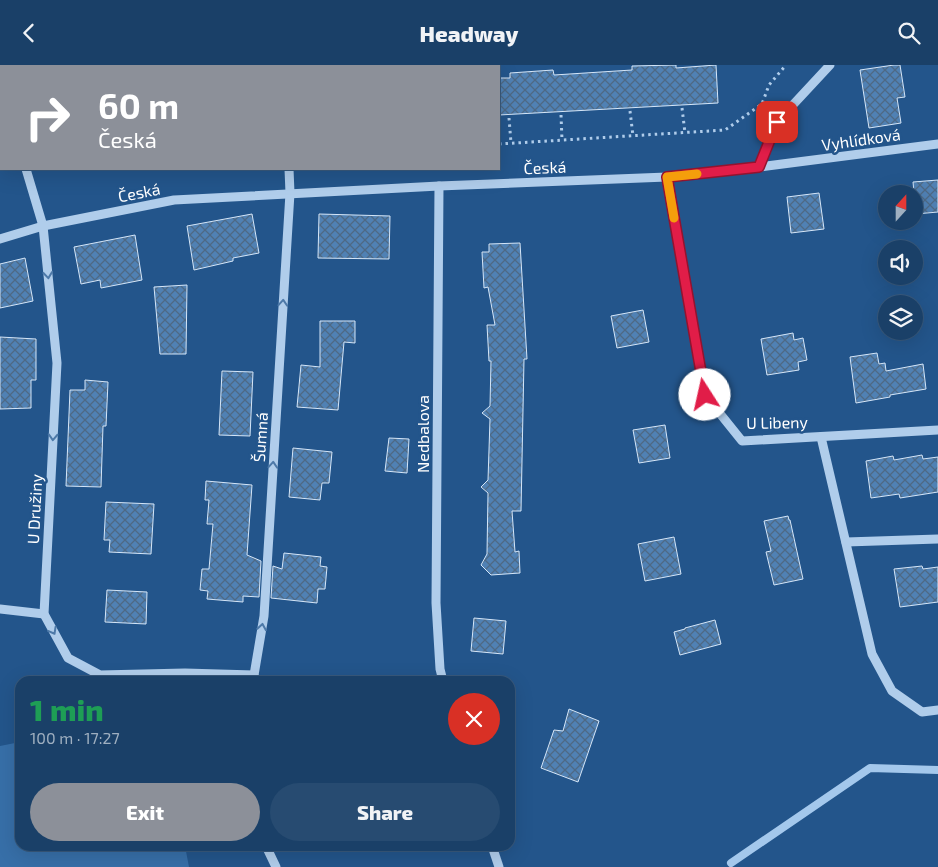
<!DOCTYPE html>
<html lang="en">
<head>
<meta charset="utf-8">
<style>
  :root { --surface:#1a4068; --page:#274b71; --text:#f1f3f6; --muted:#9fafc0; --line:#38597c; --accent:#8c9099 }
  body { margin:0; font-family:"Exo 2",sans-serif; background:var(--page); color:var(--text); height:100vh; display:flex; flex-direction:column; font-size:19px; white-space:nowrap }
  * { box-sizing:border-box; margin:0 }
  p { font-size:16px; color:var(--muted) }
  .icon { flex:none; width:28px; height:28px; fill:none; stroke:currentColor; stroke-width:2; stroke-linecap:round; stroke-linejoin:round }
  .map { position:relative; flex:1; overflow:hidden }
  .details { position:absolute; left:15px; top:611px; width:500px; height:175px; display:flex; flex-direction:column; background:var(--surface); border-radius:15px; box-shadow:0 5px 20px #0002,0 0 0 1px var(--line) }
  .details>* { flex:none }
  .hud { position:absolute; left:0px; top:0px; width:500px; height:105px; box-shadow:0 5px 20px #0002,0 0 0 1px var(--line); background:#8c9099; color:#fff; overflow:hidden }
  .needle { width:32px; rotate:21deg }
  .fabs { position:absolute; left:878px; top:120px; display:grid; gap:10px }
  .fabs a { display:grid; place-items:center; width:45px; height:45px; border-radius:50%; background:var(--surface); box-shadow:0 5px 20px #0002,0 0 0 1px var(--line); font-size:25px }
  .pin { position:absolute; display:grid; place-items:center; width:42px; height:42px; color:#fff; margin:-21px; border-radius:10px; box-shadow:0 2px 8px #0006 }
  .me { position:absolute; width:55px; margin:-28px; rotate:350deg; stroke-linejoin:round; filter:drop-shadow(0 0 4px #0008) }
  .turn { display:flex; align-items:center; gap:18px; height:105px; padding:0 15px; font-size:22px }
  .turn .icon { width:65px; height:65px; stroke-width:2.5 }
  .turn b { display:block; font-size:35px; line-height:42px }
  .round { display:grid; place-items:center; flex:none; width:52px; height:52px; border-radius:26px; background:var(--page) }
  .headline { display:flex; align-items:center; justify-content:space-between; height:85px; padding:0 15px }
  h1 { font-size:30px; font-weight:800; line-height:38px; color:#1e9e55 }
  .primary-button { display:flex; gap:10px; margin-top:auto; padding:10px 15px }
  .primary-button a { flex:1; height:58px; border-radius:30px; background:var(--accent); color:#fff; font-size:20px; font-weight:800; line-height:58px; text-align:center }
  .primary-button a+a { background:var(--page); color:var(--text) }
  header { display:flex; justify-content:space-between; align-items:center; height:65px; padding:0 15px; background:var(--surface); font-size:22px; font-weight:800 }
  .map>svg:first-child { display:block }
  .grass { fill:#376fa8 }
  .lines { fill:none; stroke-linecap:round; stroke-linejoin:round }
  .stream { stroke:#a4c8ec; stroke-width:8 }
  .building { fill:url(#building-cross-hatch); stroke:#d5e6f8 }
  .path { stroke:#b0cdeb; stroke-width:3; stroke-dasharray:2.5 4; stroke-linecap:butt }
  .minor { stroke:#b0cdeb; stroke-width:9 }
  .oneway { stroke:#4d79a8 }
  .route-casing { stroke:#92132f; stroke-width:12 }
  .route { stroke:#e11d48; stroke-width:9 }
  .slow { stroke:#f59e0b; stroke-width:9 }
  .labels { text-anchor:middle; dominant-baseline:central; stroke-width:5; stroke-linejoin:round; paint-order:stroke }
  .street-label { font-size:16px; fill:#fff; stroke:#23558b }
</style>
</head>
<body>
<header><svg class="icon" aria-label="back" viewBox="0 0 24 24"><path d="M15 5l-7 7 7 7"/></svg>Headway<svg class="icon" aria-label="search" viewBox="0 0 24 24"><circle cx="10" cy="10" r="6"/><path d="M15 15l6 6"/></svg></header>
<div class="map">
<svg width="938" height="802" viewBox="0 0 938 802">
  <defs>
    <pattern id="building-cross-hatch" width="8" height="8" patternUnits="userSpaceOnUse" patternTransform="scale(1.25)"><rect width="8" height="8" fill="#5081b4"/><path d="M0 0l8 8M0 8l8-8" fill="none" stroke="#4e6985"/></pattern>
  </defs>
  <rect width="100%" height="100%" fill="#23558b"/>
  <path class="grass" d="M20 677V781H185L189 802H0V681Z"/>
  <g class="lines">
    <path class="stream" d="M731 798 870 703 938 705"/>
  </g>
  <g class="building">
    <path d="M676 0V3L716 0 718 38 499 50V13H510V8L553 5 554 10 632 5V1Z"/>
    <path d="M894 0H900L905 32 897 33 901 58 869 63 860 5Z"/>
    <path d="M938 115V147L916 149 913 117Z"/>
    <path d="M819 128 824 164 791 168 787 132Z"/>
    <path d="M252 149 259 188 233 193V196L194 205 187 161Z"/>
    <path d="M319 149 390 151 389 194 318 193Z"/>
    <path d="M135 170 142 215 101 223 100 215 81 219 74 182Z"/>
    <path d="M520 178 527 294H524L521 446H512L515 487 519 486 520 508 491 510 481 500 487 489 488 428 481 422 488 415 490 354 482 348 490 341 491 296H489L487 260H495L488 222 484 223 482 187H489V179Z"/>
    <path d="M25 193 33 236 0 243V199Z"/>
    <path d="M187 220 186 289H160L154 222Z"/>
    <path d="M643 245 649 277 617 283 611 251Z"/>
    <path d="M320 256H355V278L344 277 338 345 297 342 301 300 320 302Z"/>
    <path d="M793 268 794 275 803 273 807 295 798 297 799 305 767 310 761 274Z"/>
    <path d="M0 272 36 274V315H31V343L0 344Z"/>
    <path d="M877 288 879 299 885 298 886 306 923 299 926 324 890 330V332L856 338 850 292Z"/>
    <path d="M222 306 253 307 250 371 219 370Z"/>
    <path d="M85 315 108 317 106 361H103L101 422 66 421 70 325H85Z"/>
    <path d="M665 360 670 393 639 398 633 365Z"/>
    <path d="M389 373 409 374 407 408 385 406Z"/>
    <path d="M293 383 332 387 329 418H322L320 435 289 432Z"/>
    <path d="M922 390 923 394 938 392V427L900 433 899 429 871 433 866 396 893 391 894 395Z"/>
    <path d="M206 416 252 420 247 490 261 496 259 532 243 531V537L207 534 208 526 200 525 202 504H209L213 459H207L209 435H205Z"/>
    <path d="M106 437 154 439 151 489 109 487 110 475H104Z"/>
    <path d="M788 451 789 455H790L803 514 774 520 766 487 771 486 764 456Z"/>
    <path d="M674 472 681 509 645 516 638 479Z"/>
    <path d="M284 488 321 492 320 501 327 502 325 524H318L317 538 271 533 273 501 282 504Z"/>
    <path d="M922 501 923 504 938 502V537L900 542 894 504Z"/>
    <path d="M107 525 147 527 146 559 105 557Z"/>
    <path d="M474 553 506 556 503 589 471 586Z"/>
    <path d="M715 555 721 579 680 590 674 567 685 564V563Z"/>
    <path d="M569 644 599 656 578 717 541 703 554 665 563 666Z"/>
  </g>
  <g class="lines">
    <g class="path">
      <path d="M682 43 685 68"/>
      <path d="M630 46 633 71"/>
      <path d="M561 50 562 75"/>
      <path d="M509 53 511 78"/>
      <path d="M499 79 725 65 762 39 769 20 786 0"/>
    </g>
    <g class="minor">
      <path d="M284 0V1"/>
      <path d="M0 9 1 13"/>
      <path d="M759 102 777 57 830 0"/>
      <path d="M26 104 43 161 57 298 44 549 68 593 100 610 185 608 254 610"/>
      <path d="M667 112 705 330 742 376 938 365"/>
      <path d="M439 121 436 538 440 604 443 616"/>
      <path d="M0 174 43 161 174 135 439 121 667 112 759 102 938 79"/>
      <path d="M821 372 872 589 892 626 922 647 938 645"/>
      <path d="M846 477 938 474"/>
      <path d="M0 544 44 549"/>
      <path d="M253 616 264 551 290 128 289 104"/>
      <path d="M266 781 276 802"/>
      <path d="M492 781 499 802"/>
    </g>
  </g>
  <defs><path id="oneway-chevron" d="M-2-3.5L2.5 0L-2 3.5" fill="none" stroke-width="1.6" stroke-linecap="round" stroke-linejoin="round" transform="scale(1.25)"/></defs>
  <g class="oneway">
    <use href="#oneway-chevron" transform="translate(48 210) rotate(84)"/>
    <use href="#oneway-chevron" transform="translate(283 238) rotate(-86)"/>
    <use href="#oneway-chevron" transform="translate(53 372) rotate(93)"/>
    <use href="#oneway-chevron" transform="translate(273 400) rotate(-86)"/>
    <use href="#oneway-chevron" transform="translate(262 562) rotate(-81)"/>
    <use href="#oneway-chevron" transform="translate(53 566) rotate(61)"/>
  </g>
  <g class="lines">
    <g class="route-casing">
      <path id="route" d="M705 330 667 112 759 102 777 57"/>
    </g>
    <use href="#route" class="route"/>
    <path class="slow" d="M674 153 667 112 697 109"/>
  </g>
  <g class="labels">
    <g class="street-label">
      <text transform="translate(861 74) rotate(-8)">Vyhlídková</text>
      <text transform="translate(545 102) rotate(-2)">Česká</text>
      <text transform="translate(139 127) rotate(-11)">Česká</text>
      <text transform="translate(777 357) rotate(-1)">U Libeny</text>
      <text transform="translate(422 369) rotate(-90)">Nedbalova</text>
      <text transform="translate(260 372) rotate(-86)">Šumná</text>
      <text transform="translate(34 444) rotate(-87)">U Družiny</text>
    </g>
  </g>
</svg>
<div class="fabs">
<a><svg class="needle" viewBox="-14 -14 28 28"><path d="M0-13l5 13h-10z" fill="#e53935"/><path d="M0 13l5-13h-10z" fill="#9fafc0"/></svg></a>
<a><svg class="icon" aria-label="sound" viewBox="0 0 24 24"><path d="M4 9h4l5-4v14l-5-4H4zM17 9q2 3 0 6"/></svg></a>
<a><svg class="icon" aria-label="layers" viewBox="0 0 24 24"><path d="M12 4l9 5-9 5-9-5zM3 14l9 5 9-5"/></svg></a>
</div>
<div class="pin" style="left:777px;top:57px;background:#d93025"><svg class="icon" aria-label="arrive" viewBox="0 0 24 24"><path d="M6 21V4h12l-3 4 3 4H6"/></svg></div>
<svg class="me" style="left:705px;top:330px" viewBox="-20 -20 40 40"><circle r="19" fill="#fff"/><path d="M0-13L10 11 0 6-10 11z" fill="#e11d48"/></svg>
<div class="hud">
<div class="turn"><svg class="icon" aria-label="right" viewBox="0 0 24 24"><path d="M7 20v-9h11M14 6l5 5-5 5"/></svg><div><b>60 m</b>Česká</div></div>
</div>
<section class="details">
<div class="headline"><div><h1>1 min</h1><p>100 m · 17:27</p></div><a class="round" style="background:#d93025;color:#fff"><svg class="icon" aria-label="close" viewBox="0 0 24 24"><path d="M6 6l12 12M18 6L6 18"/></svg></a></div>
<div class="primary-button"><a>Exit</a><a>Share</a></div>
</section>
</div>
</body>
</html>
